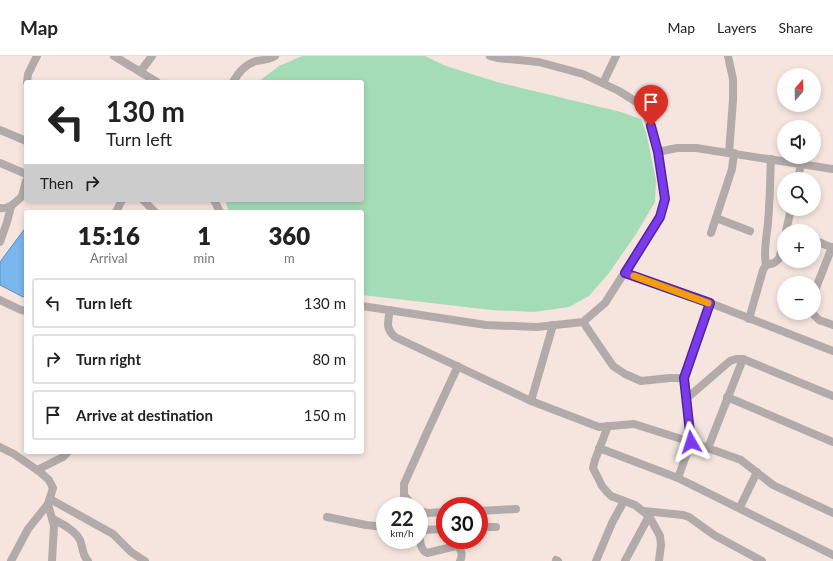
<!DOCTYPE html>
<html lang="en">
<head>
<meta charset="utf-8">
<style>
  :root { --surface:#fff; --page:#f6f6f6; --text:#222; --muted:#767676; --line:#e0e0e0 }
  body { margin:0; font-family:Lato,sans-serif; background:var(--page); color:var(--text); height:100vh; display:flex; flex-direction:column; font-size:15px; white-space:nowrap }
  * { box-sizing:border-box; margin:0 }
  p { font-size:13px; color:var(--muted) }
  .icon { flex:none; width:22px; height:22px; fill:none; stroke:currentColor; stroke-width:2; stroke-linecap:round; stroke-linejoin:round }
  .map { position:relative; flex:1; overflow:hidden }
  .drawer { position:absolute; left:24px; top:154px; width:340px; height:244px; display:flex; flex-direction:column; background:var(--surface); border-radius:4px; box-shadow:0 2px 6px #0003 }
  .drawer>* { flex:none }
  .top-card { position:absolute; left:24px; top:24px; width:340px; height:122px; border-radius:4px; box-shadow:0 2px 6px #0003; background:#fff; color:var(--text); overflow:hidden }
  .needle { width:26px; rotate:20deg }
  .buttons { position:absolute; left:777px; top:12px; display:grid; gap:8px }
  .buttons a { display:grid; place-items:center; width:44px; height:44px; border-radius:50%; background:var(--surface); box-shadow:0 2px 6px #0003; font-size:20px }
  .speed { position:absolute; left:376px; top:441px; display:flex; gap:8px; font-size:20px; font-weight:700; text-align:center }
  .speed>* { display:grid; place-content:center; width:52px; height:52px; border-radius:50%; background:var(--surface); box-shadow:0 2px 6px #0003; line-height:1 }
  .speed small { font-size:10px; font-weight:400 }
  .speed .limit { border:6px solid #d22; background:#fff; color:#111 }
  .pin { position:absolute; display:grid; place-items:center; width:34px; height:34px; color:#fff; margin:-41px -17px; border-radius:50% 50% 50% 0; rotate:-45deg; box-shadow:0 0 4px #0007 }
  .pin .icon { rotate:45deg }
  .me { position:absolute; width:44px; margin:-22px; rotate:354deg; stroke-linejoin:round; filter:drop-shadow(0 0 3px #0008) }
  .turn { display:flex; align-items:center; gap:14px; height:84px; padding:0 16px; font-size:18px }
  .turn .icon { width:52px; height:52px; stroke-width:2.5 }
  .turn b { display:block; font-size:28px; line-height:34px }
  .then { display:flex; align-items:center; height:38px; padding:0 16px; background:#0003; gap:8px; font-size:15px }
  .eta { display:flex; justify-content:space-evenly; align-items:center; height:68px; text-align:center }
  .eta b { font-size:24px; font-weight:800; line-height:28px }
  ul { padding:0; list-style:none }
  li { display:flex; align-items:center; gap:12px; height:50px; margin:0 8px 6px; padding:0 8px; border:2px solid var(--line); border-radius:4px }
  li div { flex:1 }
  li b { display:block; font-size:15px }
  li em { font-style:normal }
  header { display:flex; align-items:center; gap:24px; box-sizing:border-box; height:56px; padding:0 20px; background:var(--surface); border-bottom:1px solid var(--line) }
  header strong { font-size:19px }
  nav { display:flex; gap:22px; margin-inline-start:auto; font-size:14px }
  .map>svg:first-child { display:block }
  .green { fill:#a5dcb8 }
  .water { fill:#79b6ee; stroke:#638cb2 }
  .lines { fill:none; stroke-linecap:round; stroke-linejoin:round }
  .minor { stroke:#b3abaa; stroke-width:8 }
  .route-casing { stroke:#51269a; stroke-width:10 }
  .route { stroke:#7c3aed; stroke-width:7 }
  .slow { stroke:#f59e0b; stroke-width:7 }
</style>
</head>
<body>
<header>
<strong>Map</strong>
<nav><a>Map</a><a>Layers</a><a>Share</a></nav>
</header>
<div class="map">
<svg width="833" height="505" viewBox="0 0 833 505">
  <rect width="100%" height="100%" fill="#f6e5df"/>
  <path class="green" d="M302 0H425L446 10 497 26 621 56 641 63 646 76 656 124 655 146 636 178 609 217 589 240 569 251 534 256 491 254 362 239V156H229L225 144H362V26H258L279 10Z"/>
  <path class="water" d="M26 171V239L23 241 0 229V206Z"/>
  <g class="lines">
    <g class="minor">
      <path d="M114 0 157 26"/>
      <path d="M728 0 733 23V44L729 97"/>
      <path d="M140 16 152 0"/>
      <path d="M27 26 28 18 37 0"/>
      <path d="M233 26C238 17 246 8 256 5 263 4 269 4 275 0"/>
      <path d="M603 27 616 0"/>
      <path d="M0 74 26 85"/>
      <path d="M658 96 677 92H696L833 113"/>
      <path d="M0 107 26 118"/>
      <path d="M798 123 801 108"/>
      <path d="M22 140 26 125"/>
      <path d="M143 144 155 156"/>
      <path d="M214 144 220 156"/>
      <path d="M0 152C11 154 18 143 26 137"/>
      <path d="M116 156 122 144"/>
      <path d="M716 162 750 175"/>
      <path d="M786 175 791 153"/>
      <path d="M711 177 732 113 734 97"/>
      <path d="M814 184 833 192"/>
      <path d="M0 186 7 166 11 151"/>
      <path d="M766 209C763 194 767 181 768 166 770 145 770 124 771 103"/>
      <path d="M625 217 710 247 833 295"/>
      <path d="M814 237 832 191"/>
      <path d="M0 244 21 254 26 255"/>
      <path d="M710 247 684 322 691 386 741 404 773 429 833 457"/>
      <path d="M362 250 486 269 537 271 583 266 605 247 660 161 665 143 658 96 646 57 638 47 619 35 583 18 539 6 497 2 490 0"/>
      <path d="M390 254C388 266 385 272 395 281L531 345 599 371 634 368 691 386 678 422"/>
      <path d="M812 257 819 264 833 269"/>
      <path d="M749 263 763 214 766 209 774 207 779 203 784 186"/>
      <path d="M583 266 613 310 625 318 641 325 670 322H684"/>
      <path d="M727 341 833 386"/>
      <path d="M686 343 730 305 736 303H743L833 340"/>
      <path d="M531 345 553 269"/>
      <path d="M608 370 595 404 593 412 602 430 607 436 611 440 635 449 649 460 660 480 661 489 659 505"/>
      <path d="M0 391 14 398 40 416 49 424 53 432 48 448 28 473 11 505"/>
      <path d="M599 392 678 422 833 499"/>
      <path d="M708 392 743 303"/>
      <path d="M37 414 63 401 68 396"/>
      <path d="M50 443 113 478 131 496 145 505"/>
      <path d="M48 448 54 470 52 505"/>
      <path d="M413 450 404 439V428L429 372 458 310"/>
      <path d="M740 451 757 416"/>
      <path d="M419 455 427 457 445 456"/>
      <path d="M479 455 516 453"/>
      <path d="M644 455 683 459 689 461 714 479 762 505"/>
      <path d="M327 461 366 469 385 471"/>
      <path d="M53 463C62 468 75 474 80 484 83 491 82 499 88 505"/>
      <path d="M479 471H496"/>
      <path d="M419 472 423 474 445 473"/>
      <path d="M419 474C420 482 419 493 427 497L456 490C462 493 463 499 460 505"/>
      <path d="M556 504 558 505"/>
      <path d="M596 505 612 467 624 445"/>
      <path d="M625 505 649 460"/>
    </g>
  </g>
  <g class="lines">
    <g class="route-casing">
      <path id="route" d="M651 70 658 96 665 143 660 161 625 217 710 247 684 322 691 386"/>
    </g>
    <use href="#route" class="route"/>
    <path class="slow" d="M634 220 708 247"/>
  </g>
</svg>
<div class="buttons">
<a><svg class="needle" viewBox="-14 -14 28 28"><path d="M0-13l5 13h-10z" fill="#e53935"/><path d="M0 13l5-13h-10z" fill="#767676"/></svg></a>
<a><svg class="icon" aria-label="sound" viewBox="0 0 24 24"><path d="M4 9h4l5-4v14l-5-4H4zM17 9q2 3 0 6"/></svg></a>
<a><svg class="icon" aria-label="search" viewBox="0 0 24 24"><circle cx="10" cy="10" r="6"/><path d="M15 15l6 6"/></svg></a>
<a>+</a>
<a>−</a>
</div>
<div class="speed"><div>22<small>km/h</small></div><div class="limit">30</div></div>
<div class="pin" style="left:651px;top:70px;background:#d93025"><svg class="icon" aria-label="arrive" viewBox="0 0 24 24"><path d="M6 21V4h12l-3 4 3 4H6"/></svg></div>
<svg class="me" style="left:691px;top:386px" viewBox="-20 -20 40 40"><path d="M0-17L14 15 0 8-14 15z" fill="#7c3aed" stroke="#fff" stroke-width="4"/></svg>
<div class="top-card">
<div class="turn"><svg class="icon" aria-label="left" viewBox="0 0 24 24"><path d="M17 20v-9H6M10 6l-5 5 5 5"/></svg><div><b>130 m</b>Turn left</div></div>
<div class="then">Then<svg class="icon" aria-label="right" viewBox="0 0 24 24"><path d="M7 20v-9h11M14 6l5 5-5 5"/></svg></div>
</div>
<section class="drawer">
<div class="eta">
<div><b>15:16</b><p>Arrival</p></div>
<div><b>1</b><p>min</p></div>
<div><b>360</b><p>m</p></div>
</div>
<ul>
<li><svg class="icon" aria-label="left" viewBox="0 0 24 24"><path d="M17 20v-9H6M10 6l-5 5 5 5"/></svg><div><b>Turn left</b></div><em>130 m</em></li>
<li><svg class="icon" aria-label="right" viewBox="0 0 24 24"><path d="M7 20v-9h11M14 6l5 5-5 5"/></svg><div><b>Turn right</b></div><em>80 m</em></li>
<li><svg class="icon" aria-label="arrive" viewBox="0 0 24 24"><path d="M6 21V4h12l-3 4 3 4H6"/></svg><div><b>Arrive at destination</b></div><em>150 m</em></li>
</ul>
</section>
</div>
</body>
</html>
